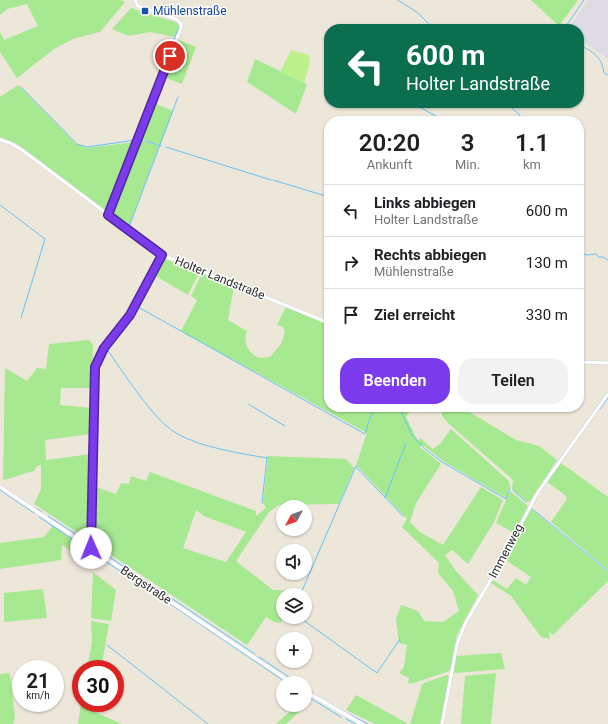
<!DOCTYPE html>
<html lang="de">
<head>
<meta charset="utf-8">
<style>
  :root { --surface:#fff; --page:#f2f2f2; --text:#202124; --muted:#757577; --line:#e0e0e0; --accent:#7c3aed }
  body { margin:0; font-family:Roboto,sans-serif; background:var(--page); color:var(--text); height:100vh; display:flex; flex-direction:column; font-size:15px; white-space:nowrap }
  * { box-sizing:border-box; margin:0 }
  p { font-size:13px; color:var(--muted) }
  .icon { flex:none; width:22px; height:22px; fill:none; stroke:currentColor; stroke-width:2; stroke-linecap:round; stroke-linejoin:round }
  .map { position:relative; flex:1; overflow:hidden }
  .details { position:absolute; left:324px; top:116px; width:260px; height:296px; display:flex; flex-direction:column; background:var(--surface); border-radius:16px; box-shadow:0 1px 3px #0004 }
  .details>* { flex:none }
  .hud { position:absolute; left:324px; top:24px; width:260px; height:84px; border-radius:16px; box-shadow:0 1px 3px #0004; background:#0b6e4f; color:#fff; overflow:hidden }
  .needle { width:26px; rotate:229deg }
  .fabs { position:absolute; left:276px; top:500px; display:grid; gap:8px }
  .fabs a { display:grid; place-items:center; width:36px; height:36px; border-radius:50%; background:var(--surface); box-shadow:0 1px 3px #0004; font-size:20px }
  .speed { position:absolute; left:12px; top:660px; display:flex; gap:8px; font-size:20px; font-weight:700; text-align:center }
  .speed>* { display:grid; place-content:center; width:52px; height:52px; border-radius:50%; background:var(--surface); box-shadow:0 1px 3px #0004; line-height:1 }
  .speed small { font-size:10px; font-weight:400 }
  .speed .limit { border:6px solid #d22; background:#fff; color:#111 }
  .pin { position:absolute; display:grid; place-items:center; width:34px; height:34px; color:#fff; margin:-17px; border:2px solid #fff; border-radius:50%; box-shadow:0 1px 4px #0007 }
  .me { position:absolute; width:44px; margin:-22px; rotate:359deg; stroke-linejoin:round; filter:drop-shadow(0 0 3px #0008) }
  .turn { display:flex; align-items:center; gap:14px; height:84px; padding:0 16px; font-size:18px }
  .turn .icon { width:52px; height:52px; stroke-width:2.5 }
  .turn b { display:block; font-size:28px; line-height:34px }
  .eta { display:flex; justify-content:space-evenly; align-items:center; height:68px; text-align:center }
  .eta b { font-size:24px; font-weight:600; line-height:28px }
  .button { display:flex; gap:8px; margin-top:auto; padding:8px 16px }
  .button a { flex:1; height:46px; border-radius:16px; background:var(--accent); color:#fff; font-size:16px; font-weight:600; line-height:46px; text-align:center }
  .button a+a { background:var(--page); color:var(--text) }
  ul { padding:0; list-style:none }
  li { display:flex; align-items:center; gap:12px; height:52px; padding:0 16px; border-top:1px solid var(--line) }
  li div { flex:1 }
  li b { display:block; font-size:15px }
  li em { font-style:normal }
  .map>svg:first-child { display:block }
  .industrial { fill:#dfdbe5 }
  .green { fill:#a6e991; fill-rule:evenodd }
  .pitch { fill:#bcf18b }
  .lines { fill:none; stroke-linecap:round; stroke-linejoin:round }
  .stream { stroke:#63c3f9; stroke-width:1 }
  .minor-casing { stroke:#cfd1e4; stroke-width:4 }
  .tertiary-casing { stroke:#cfd1e4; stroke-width:4.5 }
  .minor { stroke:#fff; stroke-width:3 }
  .tertiary { stroke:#fff; stroke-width:3.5 }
  .route-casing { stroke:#51269a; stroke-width:10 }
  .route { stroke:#7c3aed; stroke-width:7 }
  .transit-dot { fill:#1a4fb4; stroke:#fff; stroke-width:1.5 }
  .labels { text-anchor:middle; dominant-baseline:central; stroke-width:3; stroke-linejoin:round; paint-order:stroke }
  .transit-label { font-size:12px; fill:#164399; stroke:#fff; text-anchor:start }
  .street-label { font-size:12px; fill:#292929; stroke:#fff }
</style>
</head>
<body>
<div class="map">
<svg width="608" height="724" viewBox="0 0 608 724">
  <rect width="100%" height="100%" fill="#ede7da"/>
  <path class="industrial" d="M588 0H608V59L579 39V29H568Z"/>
  <g class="green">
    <path d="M0 0H121L125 2 100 32 73 39 54 49 17 78 0 52V32L4 40 38 26 27 4 7 9 0 15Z"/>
    <path d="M531 0H578L559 26Z"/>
    <path d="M131 8 178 23 179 27 175 37 150 32 129 36 112 29Z"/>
    <path d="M179 40 196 47 182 84 164 77Z"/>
    <path d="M255 59 307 84 296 114 247 82Z"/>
    <path d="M18 85 74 142 86 148 135 142 109 209 105 210 16 143 0 137V97Z"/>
    <path d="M154 103 173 111 160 145 141 139Z"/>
    <path d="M140 140 159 146 129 226 113 215V212Z"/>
    <path d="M165 259 199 273 188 295 154 275 160 263Z"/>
    <path d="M202 273 234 286 228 320 247 331C242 341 249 355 260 358 263 358 268 357 270 357L281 344 285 332 283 327 277 325 286 307 329 325V407H413L406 417 418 441 420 438 433 449 440 444 451 429 509 481 510 485 506 498 443 461 423 445 420 447 441 464 416 503 410 522 420 532 443 545 481 487 503 500 494 522 468 564 452 550 445 555 456 571 478 595 457 635 451 668 449 671 411 684 408 683 409 678 399 673 404 667 407 645 399 643 396 619 401 605 418 611 424 621 443 622 459 611 453 591 438 573 439 563 402 527 407 519 356 465 367 433 181 331 197 300 191 296Z"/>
    <path d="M89 340 93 345 92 388H61L60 405 92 408 91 434 45 440 46 460 91 454 89 540 34 504 41 489V465L37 466 34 471C23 473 14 478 3 480L5 368 27 381 37 368 46 369 49 344Z"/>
    <path d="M436 407H461L516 440 539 446 557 460 530 501 527 502 512 489 513 480 448 423 442 416V411Z"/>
    <path d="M268 456 346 459 354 468 339 504 279 505 269 512 236 561 273 590 298 591 296 595H283V613L281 623 274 622 266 617 247 645 93 543V486L116 494 121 483 129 484 131 476 146 481 150 472 256 511V516L266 508 263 503ZM196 510 204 516 246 532 226 562 183 548Z"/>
    <path d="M561 463 608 497V570L551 522 567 499 565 495 547 482Z"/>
    <path d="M510 491 528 506 514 533 496 523Z"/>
    <path d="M531 509 608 572V581L553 635 549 632 550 639 541 637 511 596 491 583 493 580 507 589 516 578 526 585 531 577 504 559Z"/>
    <path d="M53 526 82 547 77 556 62 545 61 560 0 569V543L44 537Z"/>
    <path d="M93 572 116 590 111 621 91 618Z"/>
    <path d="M43 589 47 618 4 622V593Z"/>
    <path d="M91 621 109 624 101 669H87L92 641Z"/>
    <path d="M501 653 505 669 455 673 454 672 456 656Z"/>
    <path d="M10 673 15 718 13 724H0V674Z"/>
    <path d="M496 673 491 724H461L465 676Z"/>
    <path d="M447 675 449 677 440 724H410L422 685 424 683Z"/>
    <path d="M356 695 407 723V724H375L346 710Z"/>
    <path d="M306 696 311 700 286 724H276L297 705H305Z"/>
    <path d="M81 703H95L90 710 122 724H78Z"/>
  </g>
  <path class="pitch" d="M291 50 309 55 310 62 304 83 280 72Z"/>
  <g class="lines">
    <g class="stream">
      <path d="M398 0 418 13 434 29"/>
      <path d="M564 29 584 0"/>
      <path d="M579 45C593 51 602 57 604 73L608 75"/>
      <path d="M21 87 75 142"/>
      <path d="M412 103 445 121"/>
      <path d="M506 103 520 115 518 121"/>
      <path d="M135 140 179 27"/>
      <path d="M140 140 143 141"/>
      <path d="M145 141 161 146"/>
      <path d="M77 144 87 147 136 140"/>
      <path d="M166 147 271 180"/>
      <path d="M273 180 329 197"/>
      <path d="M0 205 45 239 21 318"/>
      <path d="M129 227 178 97"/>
      <path d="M579 252 586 255 596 254 599 257H603L608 260"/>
      <path d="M138 307 365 434C369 422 370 409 383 407"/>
      <path d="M106 348C122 370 153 420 176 433 199 447 242 454 268 458"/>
      <path d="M248 404 285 426"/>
      <path d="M399 407 412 435 425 449 442 462 506 499 510 488"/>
      <path d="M600 409 608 398"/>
      <path d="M356 467 403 516"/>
      <path d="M0 490 34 513"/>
      <path d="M513 490 526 502"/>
      <path d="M385 498 406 443"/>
      <path d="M262 503 267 457"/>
      <path d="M531 508 608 571"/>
      <path d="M37 509 42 512"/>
      <path d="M48 516 88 542"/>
      <path d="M39 517 89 550"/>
      <path d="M93 546 255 654"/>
      <path d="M93 553 126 575"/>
      <path d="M129 576 287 683"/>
      <path d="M301 593 356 466"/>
      <path d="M299 617 377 673 400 639"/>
      <path d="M107 645 208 724"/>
      <path d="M259 657 298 683"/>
      <path d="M305 688 320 698"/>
      <path d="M305 695 341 717"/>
      <path d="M349 714 368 724"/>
      <path d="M346 719 356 724"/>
    </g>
    <g class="minor-casing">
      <g id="minor">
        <path d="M0 140 10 143 22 150 162 255 329 323"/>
        <path d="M108 215 181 28V24L176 19 138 6 135 0"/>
        <path d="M579 362 608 363"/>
        <path d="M91 548 95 367 104 348 130 315 162 255"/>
        <path d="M442 724 457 644 466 622 497 569 538 492 608 394"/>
      </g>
    </g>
    <g class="tertiary-casing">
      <g id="tertiary">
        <path d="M0 487 292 683"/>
        <path d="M305 691 362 724"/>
      </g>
    </g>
    <use href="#minor" class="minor"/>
    <use href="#tertiary" class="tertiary"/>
  </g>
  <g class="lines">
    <g class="route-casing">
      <path id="route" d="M91 548 95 367 104 348 130 315 162 255 108 215 170 56"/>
    </g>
    <use href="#route" class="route"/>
  </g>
  <rect class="transit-dot" x="141" y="7" width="8" height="8" rx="2"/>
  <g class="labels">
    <g class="transit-label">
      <text x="153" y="11">Mühlenstraße</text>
    </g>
    <g class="street-label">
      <text transform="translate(220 278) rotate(22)">Holter Landstraße</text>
      <text transform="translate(506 551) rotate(-62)">Immenweg</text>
      <text transform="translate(146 585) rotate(34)">Bergstraße</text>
    </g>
  </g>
</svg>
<div class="fabs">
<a><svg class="needle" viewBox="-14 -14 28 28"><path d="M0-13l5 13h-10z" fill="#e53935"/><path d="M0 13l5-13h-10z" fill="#757577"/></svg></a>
<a><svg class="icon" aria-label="sound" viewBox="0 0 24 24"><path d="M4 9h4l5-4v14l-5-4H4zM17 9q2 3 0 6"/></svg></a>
<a><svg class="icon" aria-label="layers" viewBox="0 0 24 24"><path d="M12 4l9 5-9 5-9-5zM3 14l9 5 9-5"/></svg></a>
<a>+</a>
<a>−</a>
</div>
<div class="speed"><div>21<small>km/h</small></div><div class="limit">30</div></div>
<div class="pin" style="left:170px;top:56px;background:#d93025"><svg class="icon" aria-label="arrive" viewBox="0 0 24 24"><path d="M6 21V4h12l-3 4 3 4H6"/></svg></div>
<svg class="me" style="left:91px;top:548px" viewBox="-20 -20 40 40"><circle r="19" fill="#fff"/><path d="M0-13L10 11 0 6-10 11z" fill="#7c3aed"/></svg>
<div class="hud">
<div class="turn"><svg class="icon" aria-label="left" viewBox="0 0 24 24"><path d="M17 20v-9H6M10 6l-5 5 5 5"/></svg><div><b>600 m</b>Holter Landstraße</div></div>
</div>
<section class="details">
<div class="eta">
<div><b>20:20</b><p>Ankunft</p></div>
<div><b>3</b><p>Min.</p></div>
<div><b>1.1</b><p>km</p></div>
</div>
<ul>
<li><svg class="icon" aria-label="left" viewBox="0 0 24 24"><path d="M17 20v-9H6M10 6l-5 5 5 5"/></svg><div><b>Links abbiegen</b><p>Holter Landstraße</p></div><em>600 m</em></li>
<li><svg class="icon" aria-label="right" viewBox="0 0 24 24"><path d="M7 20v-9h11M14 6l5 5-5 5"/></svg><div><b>Rechts abbiegen</b><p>Mühlenstraße</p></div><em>130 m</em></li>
<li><svg class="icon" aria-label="arrive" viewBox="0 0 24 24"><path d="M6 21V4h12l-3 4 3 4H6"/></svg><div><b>Ziel erreicht</b></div><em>330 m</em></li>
</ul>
<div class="button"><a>Beenden</a><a>Teilen</a></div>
</section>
</div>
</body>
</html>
